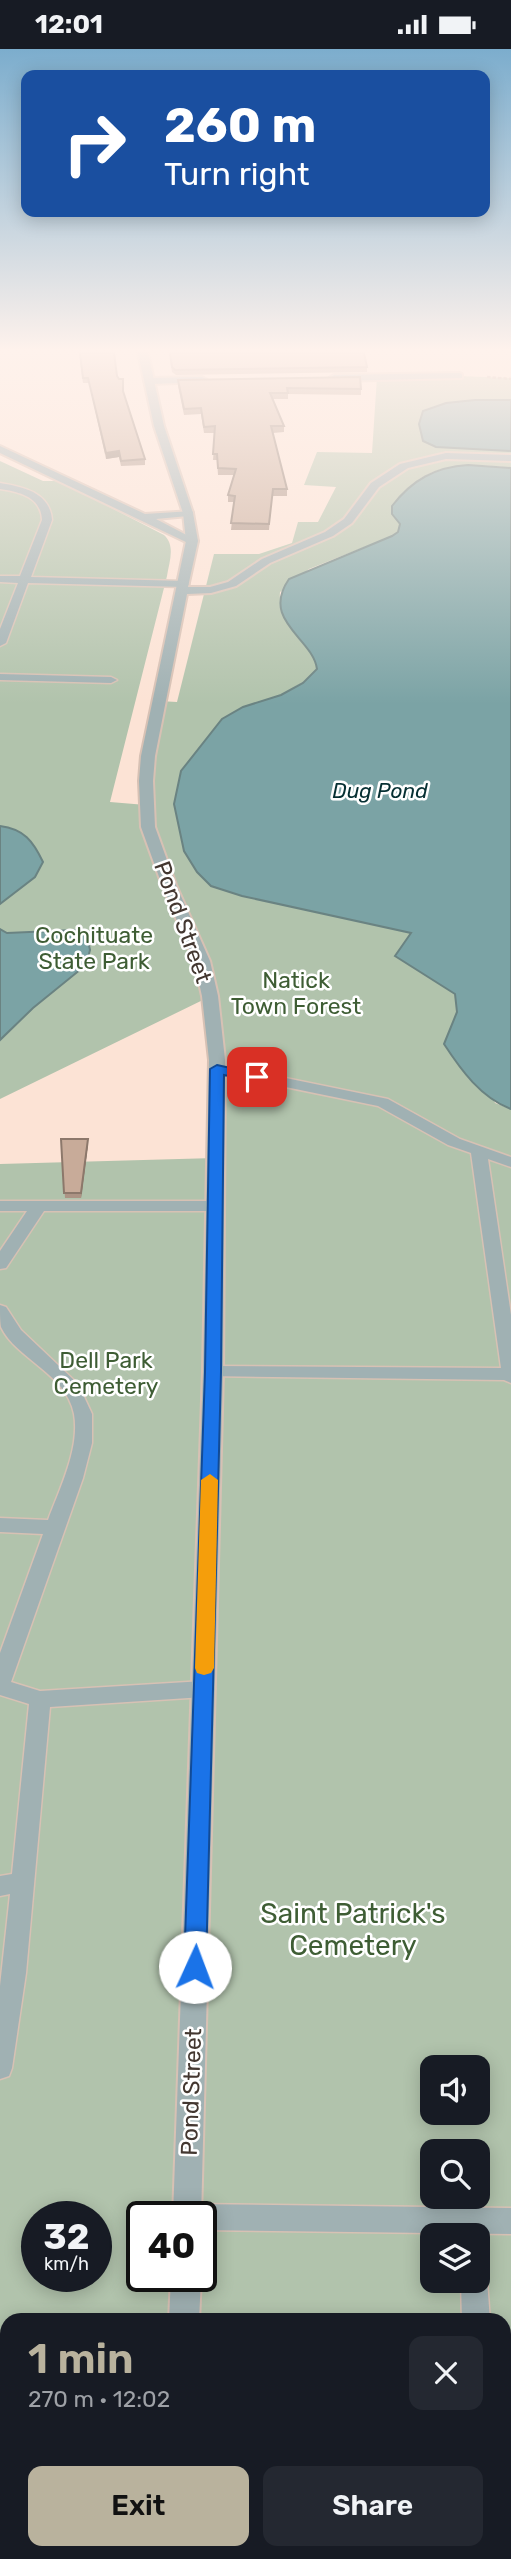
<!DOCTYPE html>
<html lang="en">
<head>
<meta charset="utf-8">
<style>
  :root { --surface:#171b24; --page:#242831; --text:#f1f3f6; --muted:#9ea1a6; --accent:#b9b29d }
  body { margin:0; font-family:Rubik,sans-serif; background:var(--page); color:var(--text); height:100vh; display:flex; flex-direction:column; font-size:26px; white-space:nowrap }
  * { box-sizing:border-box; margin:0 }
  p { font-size:23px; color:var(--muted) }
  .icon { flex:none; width:38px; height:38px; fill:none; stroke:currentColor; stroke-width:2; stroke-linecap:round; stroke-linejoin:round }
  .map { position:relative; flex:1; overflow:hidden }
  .panel { position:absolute; left:0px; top:2264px; width:511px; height:247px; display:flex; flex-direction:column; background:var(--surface); border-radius:21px 21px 0 0; box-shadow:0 4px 18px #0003 }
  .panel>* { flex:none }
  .guide { position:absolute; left:21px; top:21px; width:469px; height:147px; border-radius:14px; box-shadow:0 4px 18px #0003; background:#1a4fa0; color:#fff; overflow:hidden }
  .tools { position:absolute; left:420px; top:2006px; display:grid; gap:14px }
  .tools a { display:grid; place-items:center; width:70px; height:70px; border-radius:14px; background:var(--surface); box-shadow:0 4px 18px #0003; font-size:35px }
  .speed { position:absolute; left:21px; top:2152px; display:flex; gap:14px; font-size:35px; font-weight:700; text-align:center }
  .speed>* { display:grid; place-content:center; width:91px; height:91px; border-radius:50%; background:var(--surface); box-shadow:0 4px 18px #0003; line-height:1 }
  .speed small { font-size:18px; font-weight:400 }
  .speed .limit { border:4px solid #111; border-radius:10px; background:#fff; color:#111 }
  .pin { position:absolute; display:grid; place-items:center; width:60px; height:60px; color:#fff; margin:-30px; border-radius:14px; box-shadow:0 4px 10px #0006 }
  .me { position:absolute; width:77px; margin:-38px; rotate:2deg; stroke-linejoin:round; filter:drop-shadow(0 0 5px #0008) }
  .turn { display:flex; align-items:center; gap:24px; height:147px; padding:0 28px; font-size:32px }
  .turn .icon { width:91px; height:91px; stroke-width:2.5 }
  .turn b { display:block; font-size:49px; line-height:60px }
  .round { display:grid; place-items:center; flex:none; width:74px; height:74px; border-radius:14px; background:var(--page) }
  .headline { display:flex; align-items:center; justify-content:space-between; height:119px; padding:0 28px }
  h1 { font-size:42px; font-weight:600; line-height:52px; color:var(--accent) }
  .primary-button { display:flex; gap:14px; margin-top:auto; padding:14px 28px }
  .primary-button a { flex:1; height:80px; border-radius:14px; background:var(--accent); color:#111; font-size:28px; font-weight:600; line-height:80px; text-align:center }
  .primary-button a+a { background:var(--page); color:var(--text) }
  .status { display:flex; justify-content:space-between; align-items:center; height:49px; padding:0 35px; background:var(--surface); direction:ltr }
  .status svg { height:19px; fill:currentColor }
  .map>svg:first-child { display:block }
  .green { fill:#b1c3ac; fill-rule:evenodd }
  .water { fill:#7ba3a5; stroke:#6a8382; stroke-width:2 }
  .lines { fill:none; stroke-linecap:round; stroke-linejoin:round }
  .service-casing { stroke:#d7c1b4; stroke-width:3 }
  .minor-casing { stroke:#d7c1b4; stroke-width:4 }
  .tertiary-casing { stroke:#d7c1b4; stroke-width:4 }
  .path { stroke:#ad998e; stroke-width:2.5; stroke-dasharray:3.5 2; stroke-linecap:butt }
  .service { fill:#a0b1b3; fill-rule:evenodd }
  .minor { fill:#a0b1b3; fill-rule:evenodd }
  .tertiary { fill:#a0b1b3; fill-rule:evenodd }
  .wall { fill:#ac9384 }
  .shaded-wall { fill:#8c786b }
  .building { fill:#c8ab99; stroke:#8c786b; stroke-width:2 }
  .route { fill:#1a73e8; stroke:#114b97; stroke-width:2 }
  .slow { fill:#f59e0b }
  .labels { text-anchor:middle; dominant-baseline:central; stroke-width:5; stroke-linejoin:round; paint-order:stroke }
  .far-water-label { font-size:21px; font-style:italic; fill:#052f32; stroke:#fff }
  .street-label { font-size:23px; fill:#433730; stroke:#fff }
  .park-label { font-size:23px; fill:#3e5d34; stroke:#fff }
  .near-park-label { font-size:28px; fill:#3e5d34; stroke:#fff }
</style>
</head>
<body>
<div class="status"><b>12:01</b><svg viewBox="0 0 49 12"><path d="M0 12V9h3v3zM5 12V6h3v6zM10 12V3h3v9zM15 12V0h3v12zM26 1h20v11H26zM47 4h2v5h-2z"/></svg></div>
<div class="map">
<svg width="511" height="2510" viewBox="0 0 511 2510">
  <rect width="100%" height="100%" fill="#fce3d5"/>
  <path class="green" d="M459 327 511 329V419C462 413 414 413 392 465L400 475 398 483 392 487 309 520 280 543C277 579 314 594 317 620L303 633 281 646 243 658 222 671 181 722 178 738 184 802 211 837 242 847 412 884 395 907 455 945 457 963 495 1054 511 1060V2510H178V2504H504V2272H7V2353H0V1115L215 1109 209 948 0 1050V412L43 432H59L164 486C176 497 169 513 167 527L110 753 146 756 159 652 177 653 214 505H259L292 494 298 473H318L336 438 304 436 317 403 372 404 377 328ZM432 2018H478V2063H432ZM432 2102H478V2147H432ZM37 2168H96V2228H37ZM142 2168H201V2228H142ZM432 2186H478V2231H432Z"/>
  <g class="water">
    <path d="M475 351H511V402L436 398 423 392 419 375 423 362 446 354Z"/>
    <path d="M468 416 511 419V1060C481 1049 461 1021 444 995L457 963 455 945 395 907 411 884 242 847 211 837 197 823 184 802 174 755 181 722 222 670 243 658 281 646 303 634 317 620C313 589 260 572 289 530L392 487 398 483 400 475 392 465V457C412 431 435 418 468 416Z"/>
    <path d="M0 777C24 780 33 792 43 813L35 828 0 855Z"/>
    <path d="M0 880 7 884 75 881 87 887 90 901 86 916 33 959 0 991Z"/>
  </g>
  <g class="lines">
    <g class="service-casing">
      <g id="service">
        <path d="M0 434C23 438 50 443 52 471L31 528 184 532 189 535 184 538 28 534 6 594 0 597V580L18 534 0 533V527H20L42 471C41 448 20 443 0 440Z"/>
        <path d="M0 625 111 628 117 631 111 634 0 631Z"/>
        <path d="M217 1015 388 1050 460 1090 511 1108V1118L488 1110 511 1266V1334L504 1331 207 1327 204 1323 213 1317 501 1319 471 1104 448 1096 378 1057 212 1023 209 1020Z"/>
        <path d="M0 1152H214L222 1157 214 1162H44L6 1219 0 1220V1202L27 1162H0Z"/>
        <path d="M0 1256 6 1258 21 1281 78 1335 92 1365V1394L83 1429 11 1633 40 1642 204 1632 212 1634 215 1640 212 1646 204 1648 50 1658 26 1924 12 2019 9 2027 0 2030V1937L10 1845 0 1847V1827L12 1825 29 1655 0 1646V1604L43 1485 0 1483V1469L48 1471C60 1439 80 1399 74 1365 66 1324 16 1310 1 1278 0 1272 0 1263 0 1256Z"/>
        <path d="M187 2155 511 2159V2185L201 2181V2168H174L178 2159Z"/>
        <path d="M478 2219 484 2222 487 2231 490 2272H462L461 2231H478Z"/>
        <path d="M504 2491 511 2497V2510H487L484 2504H504Z"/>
      </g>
    </g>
    <g class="minor-casing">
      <g id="minor">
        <path d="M459 324 462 325V329L334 332 329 329 334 326Z"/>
        <path d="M202 328 207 331 205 333 149 335 144 332 149 329Z"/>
        <path d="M0 397 145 465 192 462 193 464 188 467 156 470 198 492 188 494 0 404Z"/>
      </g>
    </g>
    <g class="tertiary-casing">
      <g id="tertiary">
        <path d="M138 304H148L164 377 193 464 198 492 188 538H210L228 533 262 510 325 483 344 470 371 434 400 415 446 404 511 406V412L446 410 408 419 379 438 352 474 333 487 270 514 236 537 211 544 187 545 155 707 153 732 155 778 176 836 210 912 218 947 225 1011 223 1323 201 2169 173 2168 203 1323 209 1011 202 947 194 912 162 836 141 778 139 732 141 707 186 492 183 464 154 377Z"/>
        <path d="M171 2228H201L199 2272H169Z"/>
        <rect x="162" y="2504" width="32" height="6"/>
      </g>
    </g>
    <path class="path" d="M487 328 511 330"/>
    <use href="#service" class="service"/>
    <use href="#minor" class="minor"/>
    <use href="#tertiary" class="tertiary"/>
  </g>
  <g class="wall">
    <path d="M79 304 117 327 145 410V416L121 417 119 408 106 410 89 334H83Z"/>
    <path d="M169 304H364L367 318V323L176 326 172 323Z"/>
    <path d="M178 331 361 340V346L288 345V350H273L284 377V383L273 384 287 440V447H272L269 481H231L234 453H228V446L234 426H218L217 411H213L215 384H204L201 365 184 366 178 337Z"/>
    <path d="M61 1090H88V1095L81 1149H65Z"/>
    <path d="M7 2504H46V2508Z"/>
  </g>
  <g class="shaded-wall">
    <path d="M119 402V408L106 410V404Z"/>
    <path d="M88 1090V1095L81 1149V1144Z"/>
  </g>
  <g class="building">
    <path d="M80 304H114L117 327 119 330H123V342L145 410 121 412 119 402 106 404 88 329H83Z"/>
    <path d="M170 304H364L367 318 175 321 172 318Z"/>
    <path d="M360 328 361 340 287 339 288 344H270L284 377H271L287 440H273L269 475 231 474 235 447 228 446 236 420 218 419 217 405H213L215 377 204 378 201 359 184 360 178 331Z"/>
    <path d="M61 1090H88L81 1144H64Z"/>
    <path d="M0 2434H7V2504H36L35 2510H0Z"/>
  </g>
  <linearGradient id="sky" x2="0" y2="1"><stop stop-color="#7cadcd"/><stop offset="0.46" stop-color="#fef2ec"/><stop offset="1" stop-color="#fef2ec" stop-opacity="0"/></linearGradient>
  <rect width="511" height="655" fill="url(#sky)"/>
  <path class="route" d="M217 1016 262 1026 264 1028 257 1033 224 1026 221 1323 206 1918 203 1924 195 1927 187 1924 184 1918 205 1323 210 1020Z"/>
  <path class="slow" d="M210 1425 218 1431 214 1619 211 1624 204 1626 197 1624 195 1619 201 1431Z"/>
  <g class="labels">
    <g class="far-water-label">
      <text x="380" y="741">Dug Pond</text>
    </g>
    <g class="street-label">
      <text transform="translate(183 873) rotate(70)">Pond Street</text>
      <text transform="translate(191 2043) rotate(-88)">Pond Street</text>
    </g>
    <g class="park-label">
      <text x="94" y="886">Cochituate<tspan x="94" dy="26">State Park</tspan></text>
      <text x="296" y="931">Natick<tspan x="296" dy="26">Town Forest</tspan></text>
      <text x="106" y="1311">Dell Park<tspan x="106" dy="26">Cemetery</tspan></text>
    </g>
    <g class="near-park-label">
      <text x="353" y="1864">Saint Patrick's<tspan x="353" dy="32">Cemetery</tspan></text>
    </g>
  </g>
</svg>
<div class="tools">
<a><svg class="icon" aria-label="sound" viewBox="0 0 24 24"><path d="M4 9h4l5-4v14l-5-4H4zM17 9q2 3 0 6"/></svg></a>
<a><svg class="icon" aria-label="search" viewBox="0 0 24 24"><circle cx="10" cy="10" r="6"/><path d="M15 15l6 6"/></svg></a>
<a><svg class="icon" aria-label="layers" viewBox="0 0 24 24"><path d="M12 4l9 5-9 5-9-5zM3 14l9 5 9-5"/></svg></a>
</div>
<div class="speed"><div>32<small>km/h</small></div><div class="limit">40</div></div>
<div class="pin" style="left:257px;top:1028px;background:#d93025"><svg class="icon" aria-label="arrive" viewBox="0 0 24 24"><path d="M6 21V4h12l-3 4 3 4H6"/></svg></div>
<svg class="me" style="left:195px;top:1918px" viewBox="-20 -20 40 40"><circle r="19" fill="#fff"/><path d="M0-13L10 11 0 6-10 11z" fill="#1a73e8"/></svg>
<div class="guide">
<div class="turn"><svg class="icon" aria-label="right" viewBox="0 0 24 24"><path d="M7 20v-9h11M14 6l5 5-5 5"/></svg><div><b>260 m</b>Turn right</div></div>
</div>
<section class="panel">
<div class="headline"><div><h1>1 min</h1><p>270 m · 12:02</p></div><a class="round"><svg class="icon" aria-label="close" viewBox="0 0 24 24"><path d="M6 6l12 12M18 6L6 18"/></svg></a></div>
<div class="primary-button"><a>Exit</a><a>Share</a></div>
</section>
</div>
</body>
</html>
